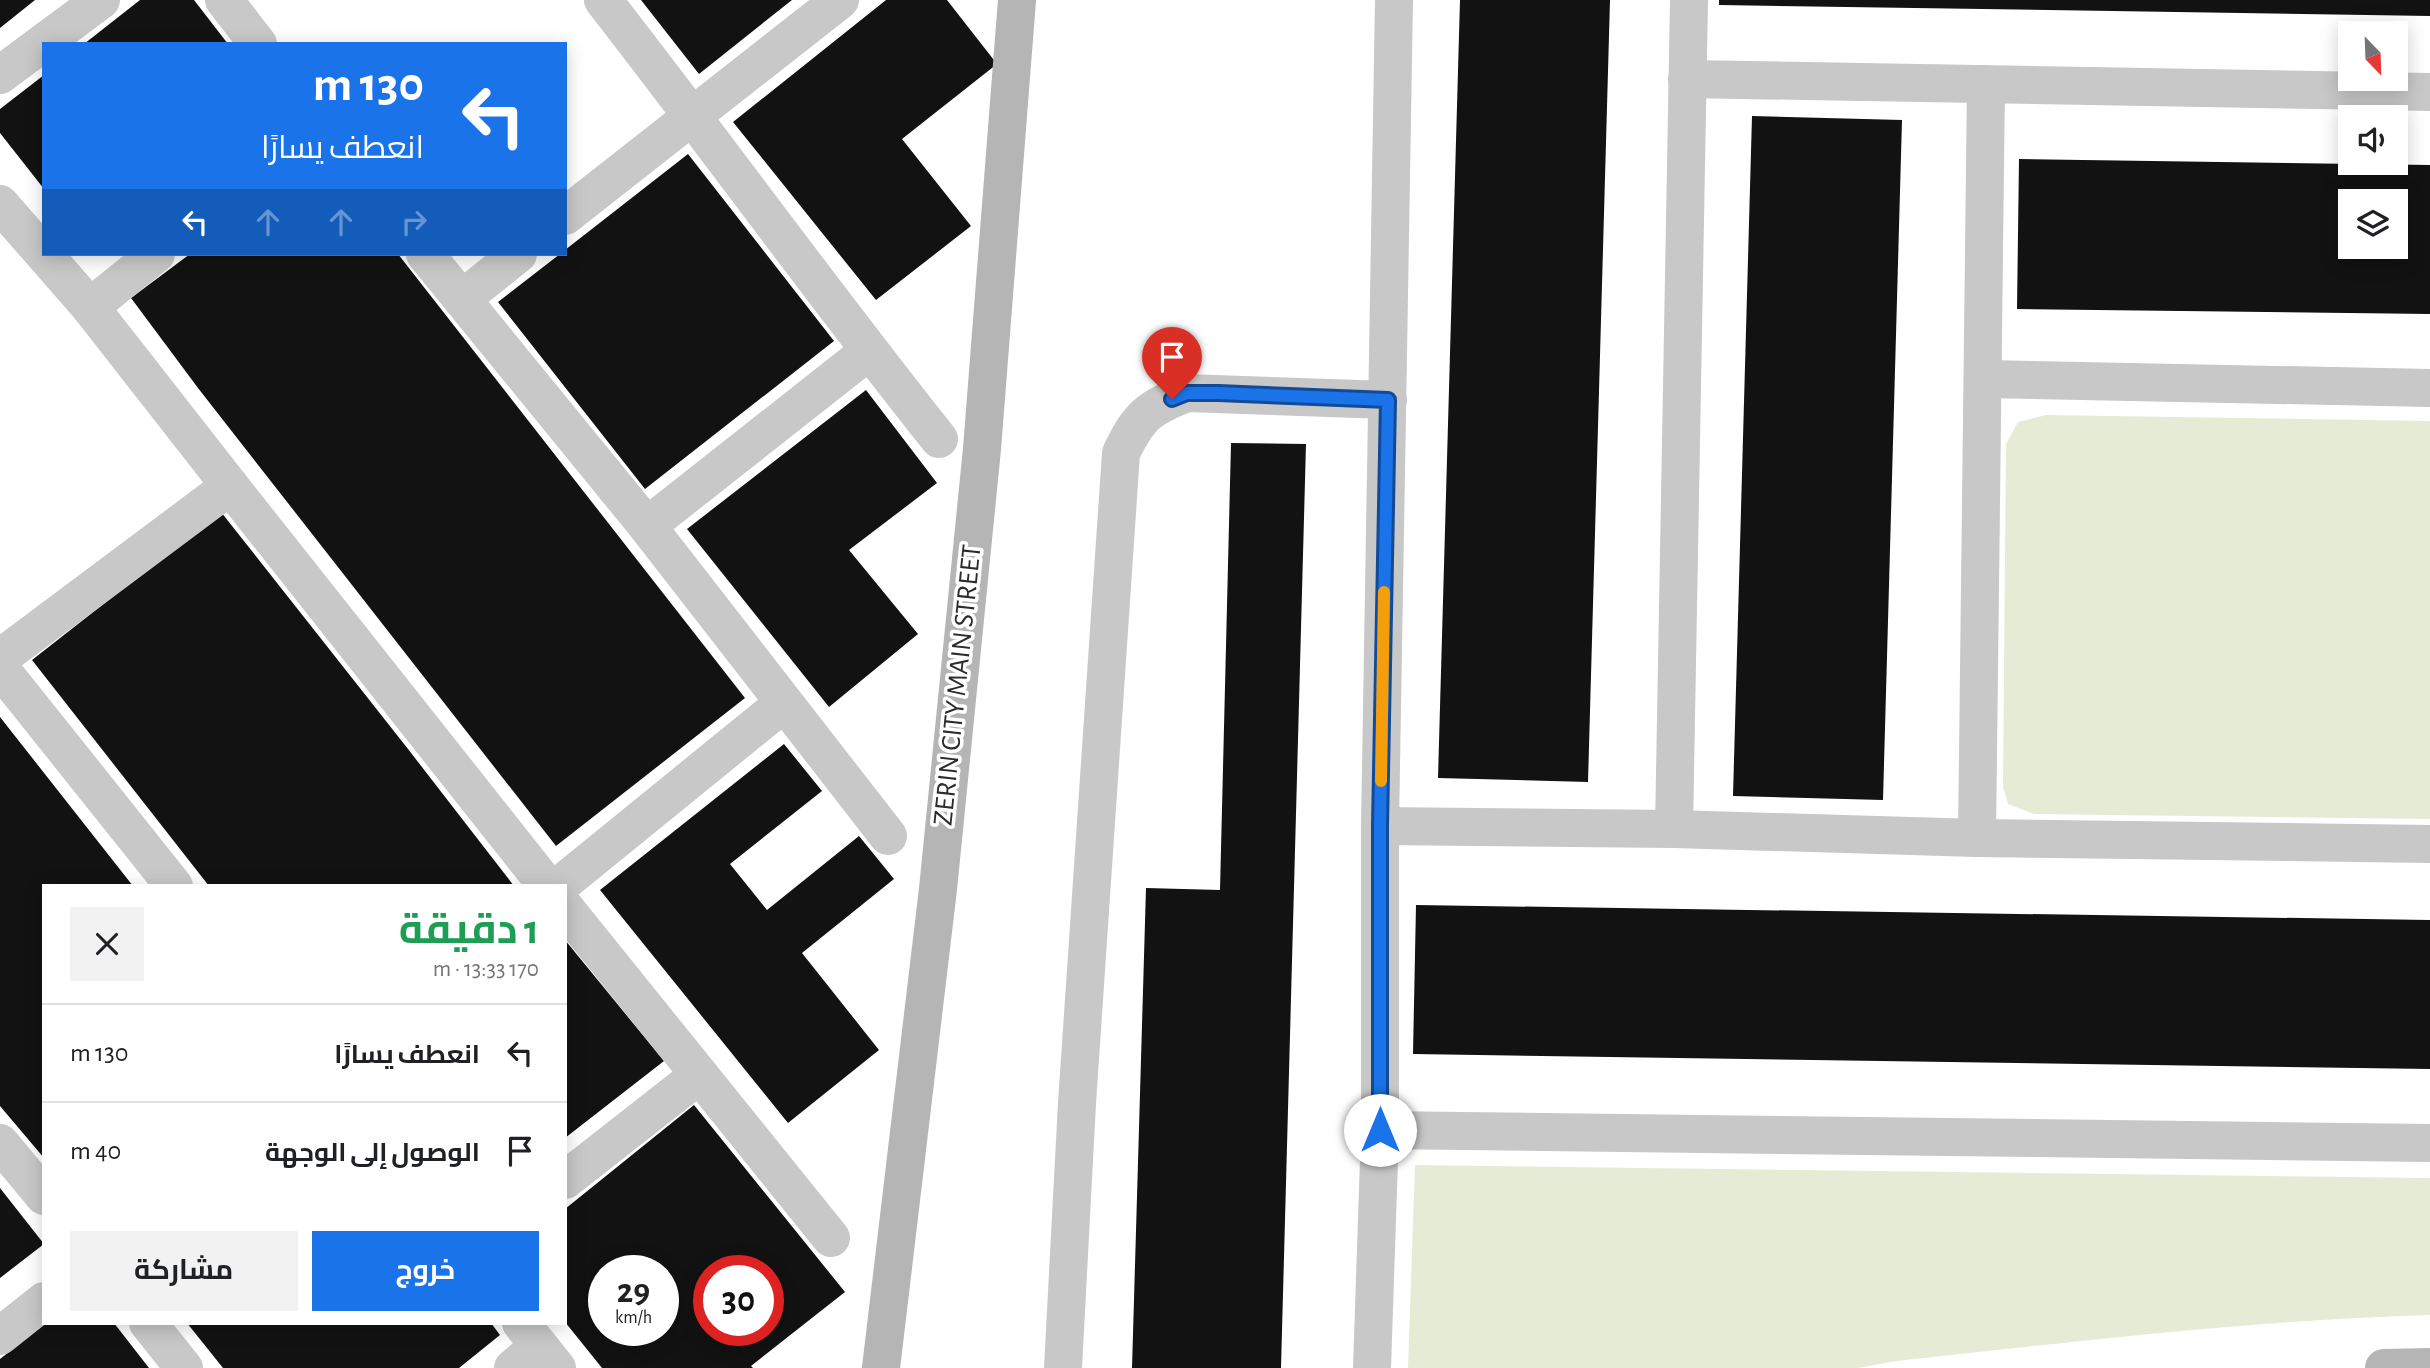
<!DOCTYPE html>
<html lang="ar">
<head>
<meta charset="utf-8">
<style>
  :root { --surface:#fff; --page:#f2f2f2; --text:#202124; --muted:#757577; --line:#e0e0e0; --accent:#1a73e8 }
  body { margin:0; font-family:"Alegreya Sans",Cairo,sans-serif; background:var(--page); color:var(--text); direction:rtl; height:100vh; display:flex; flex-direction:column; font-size:26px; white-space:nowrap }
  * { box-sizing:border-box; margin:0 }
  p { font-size:23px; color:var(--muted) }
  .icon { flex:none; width:38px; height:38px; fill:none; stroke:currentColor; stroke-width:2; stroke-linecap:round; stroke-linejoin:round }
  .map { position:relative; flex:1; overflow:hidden; direction:ltr }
  .panel { position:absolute; left:42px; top:884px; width:525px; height:441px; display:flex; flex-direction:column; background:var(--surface); border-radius:0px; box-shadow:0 4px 18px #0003; direction:rtl }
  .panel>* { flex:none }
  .guide { position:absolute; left:42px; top:42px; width:525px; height:214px; border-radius:0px; box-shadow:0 4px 18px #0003; direction:rtl; background:#1a73e8; color:#fff; overflow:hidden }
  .needle { width:46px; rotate:157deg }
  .buttons { position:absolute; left:2338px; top:21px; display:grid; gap:14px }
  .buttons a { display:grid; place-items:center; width:70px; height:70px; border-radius:0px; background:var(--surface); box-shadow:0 4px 18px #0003; font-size:35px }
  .speed { position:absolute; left:588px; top:1255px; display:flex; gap:14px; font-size:35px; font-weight:700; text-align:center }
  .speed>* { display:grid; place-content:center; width:91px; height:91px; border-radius:50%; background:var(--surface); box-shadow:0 4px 18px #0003; line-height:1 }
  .speed small { font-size:18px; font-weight:400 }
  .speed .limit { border:10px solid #d22; background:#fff; color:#111 }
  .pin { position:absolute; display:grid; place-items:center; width:60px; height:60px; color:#fff; margin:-72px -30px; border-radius:50% 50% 50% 0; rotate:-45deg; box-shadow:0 0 7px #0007 }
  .pin .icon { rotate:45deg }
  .me { position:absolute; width:77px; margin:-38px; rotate:0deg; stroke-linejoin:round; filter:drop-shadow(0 0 5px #0008) }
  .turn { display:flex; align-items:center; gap:24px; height:147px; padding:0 28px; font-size:32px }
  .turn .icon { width:91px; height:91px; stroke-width:2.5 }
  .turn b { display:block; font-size:49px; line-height:60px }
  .lanes { display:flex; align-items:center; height:66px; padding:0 28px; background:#0003; justify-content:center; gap:35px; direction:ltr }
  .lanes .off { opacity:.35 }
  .round { display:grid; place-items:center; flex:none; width:74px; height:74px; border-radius:0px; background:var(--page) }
  .summary { display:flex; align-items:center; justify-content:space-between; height:119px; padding:0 28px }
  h1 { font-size:42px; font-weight:700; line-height:52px; color:#1e9e55 }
  .cta { display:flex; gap:14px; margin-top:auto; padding:14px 28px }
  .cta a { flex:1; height:80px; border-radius:0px; background:var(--accent); color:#fff; font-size:28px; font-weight:700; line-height:80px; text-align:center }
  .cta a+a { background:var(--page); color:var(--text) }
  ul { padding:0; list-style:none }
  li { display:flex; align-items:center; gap:21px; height:98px; padding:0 28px; border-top:2px solid var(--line) }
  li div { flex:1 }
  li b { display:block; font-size:26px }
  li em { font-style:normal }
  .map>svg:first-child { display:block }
  .green { fill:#e6ebd6 }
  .building { fill:#121212; fill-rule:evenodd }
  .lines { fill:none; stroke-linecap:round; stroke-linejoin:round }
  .street { stroke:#c8c8c8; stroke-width:38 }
  .secondary { stroke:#b5b5b5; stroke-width:38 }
  .route-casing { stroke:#114b97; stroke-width:18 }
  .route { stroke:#1a73e8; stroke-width:12 }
  .slow { stroke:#f59e0b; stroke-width:12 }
  .labels { text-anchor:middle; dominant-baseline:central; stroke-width:7; stroke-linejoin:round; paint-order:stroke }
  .street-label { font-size:28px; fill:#2b2b2b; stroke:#fff }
</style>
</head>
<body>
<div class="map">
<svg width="2430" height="1368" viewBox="0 0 2430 1368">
  <rect width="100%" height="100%" fill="#fff"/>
  <g class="green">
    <path d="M2046 415 2430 421V819L2034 814 2008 804 2003 787 2006 444 2018 422Z"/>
    <path d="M1415 1165 2430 1178V1315C2251 1320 2073 1342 1896 1361L1858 1368H1408Z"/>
  </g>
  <g class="building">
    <path d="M0 0H35L0 28Z"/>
    <path d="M140 0H194L228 44H84Z"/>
    <path d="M641 0H792L699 74Z"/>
    <path d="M886 0H947L997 64 902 139 971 226 876 300 733 122Z"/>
    <path d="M1460 0H1610L1588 782 1438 778Z"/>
    <path d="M1719 0H2430V16L1719 5Z"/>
    <path d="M44 75V189L0 133V109Z"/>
    <path d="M1752 116 1902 120 1883 800 1733 796Z"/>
    <path d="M688 154 834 341 645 489 498 302 560 254H565V250Z"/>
    <path d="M2019 159 2430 165V314L2017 309ZM2350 201H2396V247H2350Z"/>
    <path d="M190 254H398L745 698 556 846 198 388 131 298Z"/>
    <path d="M866 390 937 483 849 550 918 634 829 707 687 529Z"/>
    <path d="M1231 443 1306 444 1281 1368H1132L1146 888 1220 890Z"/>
    <path d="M221 512 408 749 514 886H209L32 660Z"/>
    <path d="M0 717 133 886H44V1158L0 1106Z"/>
    <path d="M784 744 822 791 730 864 767 910 859 836 894 879 802 953 879 1050 788 1123 600 890Z"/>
    <path d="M1416 905 2430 920V1069L1413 1054Z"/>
    <path d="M565 940 664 1061 565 1138Z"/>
    <path d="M694 1105 845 1292 751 1366 753 1368H602L565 1322V1209ZM604 1270H663V1330H604ZM709 1270H768V1330H709Z"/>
    <path d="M0 1188 44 1244 0 1278Z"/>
    <path d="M46 1323H114L149 1368H0V1359Z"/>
    <path d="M187 1323H491L500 1335 459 1368H223Z"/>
  </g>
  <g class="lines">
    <g class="street">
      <path d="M224 0 258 44"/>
      <path d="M603 0C716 145 824 295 939 439"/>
      <path d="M0 75 101 0"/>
      <path d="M1687 79 2430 92"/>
      <path d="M0 204 90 307 230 486 547 886"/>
      <path d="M565 216 840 0"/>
      <path d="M425 254 647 526 888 836"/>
      <path d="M462 299 518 254"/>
      <path d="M90 307 156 254"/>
      <path d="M1984 379 2430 388"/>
      <path d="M647 526 869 351"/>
      <path d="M0 658 230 486"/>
      <path d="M0 668 174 886"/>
      <path d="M1380 826 1674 829 1977 838 2430 844"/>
      <path d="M1674 829 1689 0"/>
      <path d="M1977 838 1986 84"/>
      <path d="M559 886 784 703"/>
      <path d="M565 908 831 1238"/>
      <path d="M1380 1130 2430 1143"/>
      <path d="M0 1143 44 1196"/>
      <path d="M565 1180 699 1075"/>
      <path d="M148 1323 184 1368"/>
      <path d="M521 1323 557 1368"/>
      <path d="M0 1336 44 1301"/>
      <path d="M513 1368 539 1346"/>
      <path d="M1063 1368 1077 1103 1121 453C1139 416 1148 408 1187 393L1388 400"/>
      <path d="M1372 1368 1380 1130V826L1394 0"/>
    </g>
    <g class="secondary">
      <path d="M881 1368 938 889 982 449 1017 0"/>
      <path d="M2384 1368 2430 1367"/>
    </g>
  </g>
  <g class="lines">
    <g class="route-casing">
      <path id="route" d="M1172 399 1187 393H1218L1388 400 1380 826V1130"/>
    </g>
    <use href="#route" class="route"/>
    <path class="slow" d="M1381 781 1384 592"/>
  </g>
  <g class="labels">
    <g class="street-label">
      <text transform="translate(958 685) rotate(-84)">ZERIN CITY MAIN STREET</text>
    </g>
  </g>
</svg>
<div class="buttons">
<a><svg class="needle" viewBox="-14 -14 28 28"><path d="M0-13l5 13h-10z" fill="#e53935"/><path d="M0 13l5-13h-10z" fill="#757577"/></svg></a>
<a><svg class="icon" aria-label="sound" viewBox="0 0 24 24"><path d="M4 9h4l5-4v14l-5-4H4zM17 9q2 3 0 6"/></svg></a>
<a><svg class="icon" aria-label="layers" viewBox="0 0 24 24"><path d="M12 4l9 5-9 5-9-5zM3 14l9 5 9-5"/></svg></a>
</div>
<div class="speed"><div>29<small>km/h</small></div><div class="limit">30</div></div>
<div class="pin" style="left:1172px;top:399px;background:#d93025"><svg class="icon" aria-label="arrive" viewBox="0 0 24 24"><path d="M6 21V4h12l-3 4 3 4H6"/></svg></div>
<svg class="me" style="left:1380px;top:1130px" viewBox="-20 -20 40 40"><circle r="19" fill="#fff"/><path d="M0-13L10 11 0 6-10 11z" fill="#1a73e8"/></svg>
<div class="guide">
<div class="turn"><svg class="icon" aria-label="left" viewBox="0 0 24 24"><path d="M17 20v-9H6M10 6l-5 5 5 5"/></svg><div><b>130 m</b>انعطف يسارًا</div></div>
<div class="lanes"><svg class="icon" aria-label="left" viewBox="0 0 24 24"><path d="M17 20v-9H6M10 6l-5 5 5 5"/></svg><svg class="icon off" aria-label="ahead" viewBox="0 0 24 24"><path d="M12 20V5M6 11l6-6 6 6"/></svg><svg class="icon off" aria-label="ahead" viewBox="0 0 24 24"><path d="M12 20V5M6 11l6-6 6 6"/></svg><svg class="icon off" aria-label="right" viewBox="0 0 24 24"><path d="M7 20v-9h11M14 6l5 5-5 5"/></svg></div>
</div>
<section class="panel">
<div class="summary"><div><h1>1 دقيقة</h1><p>170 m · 13:33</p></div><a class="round"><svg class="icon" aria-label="close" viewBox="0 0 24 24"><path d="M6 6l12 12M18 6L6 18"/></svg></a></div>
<ul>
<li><svg class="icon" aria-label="left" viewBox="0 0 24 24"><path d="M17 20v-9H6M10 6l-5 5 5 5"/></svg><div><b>انعطف يسارًا</b></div><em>130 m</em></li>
<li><svg class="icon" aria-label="arrive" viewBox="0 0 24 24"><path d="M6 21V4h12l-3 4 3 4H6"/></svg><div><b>الوصول إلى الوجهة</b></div><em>40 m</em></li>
</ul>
<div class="cta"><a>خروج</a><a>مشاركة</a></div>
</section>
</div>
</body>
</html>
